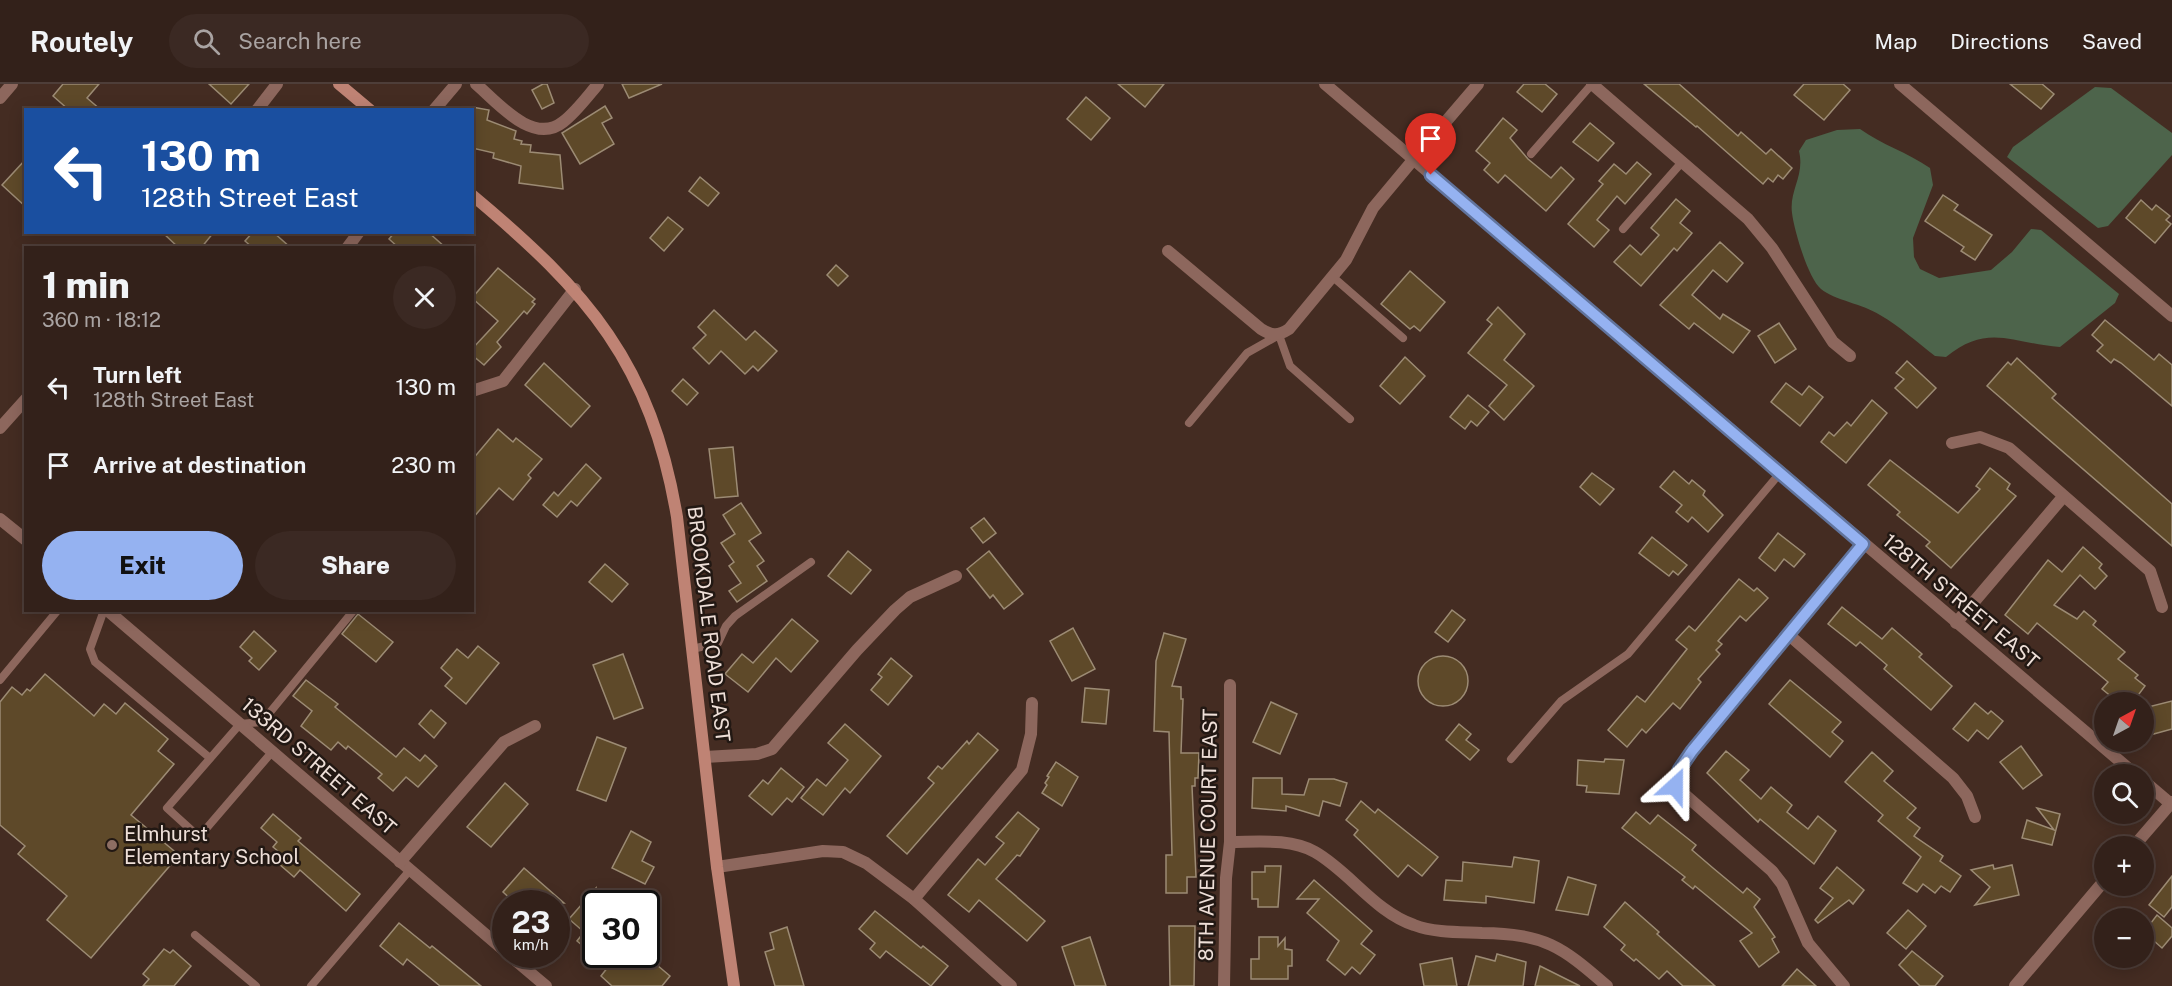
<!DOCTYPE html>
<html lang="en">
<head>
<meta charset="utf-8">
<style>
  :root { --surface:#33211a; --page:#3b2923; --text:#f1f3f6; --muted:#a9a3a2; --line:#4e3e39; --accent:#95b2f1 }
  body { margin:0; font-family:"Public Sans",sans-serif; background:var(--page); color:var(--text); height:100vh; display:flex; flex-direction:column; font-size:22px; white-space:nowrap }
  * { box-sizing:border-box; margin:0 }
  p { font-size:20px; color:var(--muted) }
  .icon { flex:none; width:33px; height:33px; fill:none; stroke:currentColor; stroke-width:2; stroke-linecap:round; stroke-linejoin:round }
  .map { position:relative; flex:1; overflow:hidden }
  .drawer { position:absolute; left:24px; top:162px; width:450px; height:366px; display:flex; flex-direction:column; background:var(--surface); border-radius:0px; box-shadow:0 3px 15px #0003,0 0 0 2px var(--line) }
  .drawer>* { flex:none }
  .banner { position:absolute; left:24px; top:24px; width:450px; height:126px; border-radius:0px; box-shadow:0 3px 15px #0003,0 0 0 2px var(--line); background:#1a4fa0; color:#fff; overflow:hidden }
  .needle { width:39px; rotate:40deg }
  .tools { position:absolute; left:2094px; top:608px; display:grid; gap:12px }
  .tools a { display:grid; place-items:center; width:60px; height:60px; border-radius:50%; background:var(--surface); box-shadow:0 3px 15px #0003,0 0 0 2px var(--line); font-size:30px }
  .speed { position:absolute; left:492px; top:806px; display:flex; gap:12px; font-size:30px; font-weight:700; text-align:center }
  .speed>* { display:grid; place-content:center; width:78px; height:78px; border-radius:50%; background:var(--surface); box-shadow:0 3px 15px #0003,0 0 0 2px var(--line); line-height:1 }
  .speed small { font-size:15px; font-weight:400 }
  .speed .limit { border:3px solid #111; border-radius:9px; background:#fff; color:#111 }
  .pin { position:absolute; display:grid; place-items:center; width:51px; height:51px; color:#fff; margin:-62px -26px; border-radius:50% 50% 50% 0; rotate:-45deg; box-shadow:0 0 6px #0007 }
  .pin .icon { rotate:45deg }
  .me { position:absolute; width:66px; margin:-33px; rotate:24deg; stroke-linejoin:round; filter:drop-shadow(0 0 4px #0008) }
  .turn { display:flex; align-items:center; gap:21px; height:126px; padding:0 18px; font-size:27px }
  .turn .icon { width:78px; height:78px; stroke-width:2.5 }
  .turn b { display:block; font-size:42px; line-height:51px }
  .round { display:grid; place-items:center; flex:none; width:63px; height:63px; border-radius:32px; background:var(--page) }
  .summary { display:flex; align-items:center; justify-content:space-between; height:102px; padding:0 18px }
  h1 { font-size:36px; font-weight:800; line-height:45px }
  .button { display:flex; gap:12px; margin-top:auto; padding:12px 18px }
  .button a { flex:1; height:69px; border-radius:36px; background:var(--accent); color:#111; font-size:24px; font-weight:800; line-height:69px; text-align:center }
  .button a+a { background:var(--page); color:var(--text) }
  ul { padding:0; list-style:none }
  li { display:flex; align-items:center; gap:18px; height:78px; padding:0 18px }
  li div { flex:1 }
  li b { display:block; font-size:22px }
  li em { font-style:normal }
  header { display:flex; align-items:center; gap:36px; box-sizing:border-box; height:84px; padding:0 30px; background:var(--surface); border-bottom:2px solid var(--line) }
  header strong { font-size:28px }
  nav { display:flex; gap:33px; margin-inline-start:auto; font-size:21px }
  .search { width:420px; height:54px; background:var(--page); display:flex; align-items:center; gap:15px; box-sizing:border-box; padding:0 21px; border-radius:33px; color:var(--muted); font-size:22px }
  .map>svg:first-child { display:block }
  .green { fill:#4d644b }
  .building { fill:#5e4929; stroke:#9c8b74; stroke-width:1.5 }
  .lines { fill:none; stroke-linecap:round; stroke-linejoin:round }
  .service { stroke:#8d675d; stroke-width:8 }
  .minor { stroke:#8d675d; stroke-width:12 }
  .tertiary { stroke:#8d675d; stroke-width:12 }
  .secondary { stroke:#bf8374; stroke-width:12 }
  .route-casing { stroke:#61749d; stroke-width:15 }
  .route { stroke:#95b2f1; stroke-width:10 }
  .education-dot { fill:#8d6e63; stroke:#221813; stroke-width:2 }
  .labels { text-anchor:middle; dominant-baseline:central; stroke-width:5; stroke-linejoin:round; paint-order:stroke }
  .street-label { font-size:20px; fill:#eedfd8; stroke:#221813 }
  .poi-label { font-size:20px; fill:#eedfd8; stroke:#221813; text-anchor:start }
</style>
</head>
<body>
<header>
<strong>Routely</strong>
<div class="search"><svg class="icon" aria-label="search" viewBox="0 0 24 24"><circle cx="10" cy="10" r="6"/><path d="M15 15l6 6"/></svg>Search here</div>
<nav><a>Map</a><a>Directions</a><a>Saved</a></nav>
</header>
<div class="map">
<svg width="2172" height="902" viewBox="0 0 2172 902">
  <rect width="100%" height="100%" fill="#442c22"/>
  <g class="green">
    <path d="M2095 3 2111 4 2172 49V71L2108 142 2098 144 2007 73 2013 63Z"/>
    <path d="M1860 45C1882 61 1907 68 1930 84L1933 101 1913 154 1914 173 1920 185 1939 194 1991 186 2012 168 2031 145 2041 146 2119 210 2115 219 2060 263C2014 260 1988 238 1946 273L1935 272C1917 258 1899 242 1880 231 1863 220 1834 216 1821 205 1808 194 1794 146 1792 129 1789 106 1805 92 1799 67L1806 56 1837 46Z"/>
  </g>
  <g class="building">
    <path d="M63 0H99L87 14 101 26H69L53 12Z"/>
    <path d="M209 0H249L231 20Z"/>
    <path d="M543 0H547L554 19 542 25 532 6Z"/>
    <path d="M622 0H662L629 14Z"/>
    <path d="M1118 0H1164L1145 23Z"/>
    <path d="M1524 0H1545L1557 10 1542 28 1517 8Z"/>
    <path d="M1644 0H1679L1738 52 1741 48 1766 70 1771 65 1792 84 1783 95 1778 91 1773 98 1768 94 1763 100 1697 42 1696 43Z"/>
    <path d="M1804 0H1843L1850 6 1824 36 1794 11Z"/>
    <path d="M2010 0H2042L2054 10 2041 25Z"/>
    <path d="M1086 13 1110 34 1091 56 1067 35Z"/>
    <path d="M605 22 612 34 602 39 614 60 580 80 562 49Z"/>
    <path d="M472 23 489 26 487 36 516 47 514 55 522 57 521 60 531 61 530 68 560 71 563 105 519 99 521 82 493 74 494 69 472 64Z"/>
    <path d="M1503 34 1517 46 1510 54 1528 75 1551 94 1561 83 1574 95 1546 127 1505 91 1498 99 1484 86 1490 79 1476 67Z"/>
    <path d="M1590 39 1614 59 1598 77 1573 58Z"/>
    <path d="M26 75V123L2 101Z"/>
    <path d="M1637 78 1651 90 1625 120 1617 112 1597 136 1609 146 1594 163 1568 140 1603 100 1599 97 1614 80 1626 90Z"/>
    <path d="M700 93 719 109 708 122 689 107Z"/>
    <path d="M1943 111 1958 121 1954 126 1992 151 1975 176 1961 167 1964 163 1925 137Z"/>
    <path d="M1676 115 1690 127 1680 139 1692 149 1677 167 1674 164 1641 202 1614 178 1630 161 1641 171 1659 151 1651 144Z"/>
    <path d="M2141 116 2152 126 2156 121 2170 132 2166 136 2171 140 2155 159 2126 134Z"/>
    <path d="M668 133 683 145 664 167 650 154Z"/>
    <path d="M162 148H214L201 164H179Z"/>
    <path d="M253 148H273L291 164H253L245 157Z"/>
    <path d="M395 148H428L446 164H399L389 155Z"/>
    <path d="M1720 158 1743 179 1727 198 1713 186 1692 211 1720 235 1723 230 1750 247 1733 269 1694 239 1689 245 1660 221Z"/>
    <path d="M836 181 848 192 838 202 827 191Z"/>
    <path d="M498 184 535 215 532 218 535 220 527 230 524 227 497 258 501 263 484 281 472 271V265L498 237 472 214Z"/>
    <path d="M1410 187 1445 218 1420 247 1414 242 1410 245 1381 220Z"/>
    <path d="M1498 223 1525 250 1504 276 1534 302 1504 336 1489 322 1507 301 1468 269 1492 240 1487 236Z"/>
    <path d="M714 226 746 256 755 247 777 267 758 287 753 282 745 290 721 267 709 280 693 264 706 251 698 243Z"/>
    <path d="M2105 236 2154 276 2159 270 2172 281V322L2121 279 2114 275 2111 279 2097 267 2103 261 2092 251Z"/>
    <path d="M1779 239 1796 265 1775 279 1758 252Z"/>
    <path d="M1405 273 1425 292 1400 320 1380 302Z"/>
    <path d="M2017 274 2056 310 2052 314 2172 420V462L1987 302 2008 278 2011 281Z"/>
    <path d="M1907 277 1936 304 1917 324 1895 304 1904 295 1896 289Z"/>
    <path d="M544 279 590 322 571 343 525 301Z"/>
    <path d="M683 295 698 309 687 321 672 307Z"/>
    <path d="M1786 299 1802 311 1809 302 1823 313 1800 342 1771 318Z"/>
    <path d="M1468 311 1489 328 1477 342 1471 337 1465 345 1450 333Z"/>
    <path d="M1872 316 1887 329 1846 379 1821 358 1829 348 1834 352 1847 338 1851 342Z"/>
    <path d="M498 345 513 358 516 354 542 375 528 391 531 394 513 416 499 404 472 435V376Z"/>
    <path d="M733 363 738 412 715 414 709 365Z"/>
    <path d="M1890 376 1958 429 1980 405 1976 402 1990 384 2010 400 2007 405 2016 412 1951 484 1926 462 1930 458 1897 431 1900 428 1868 401Z"/>
    <path d="M586 380 601 394 577 422 571 417 557 433 543 421 554 408 558 412Z"/>
    <path d="M1674 387 1689 400 1692 396 1705 407 1703 411 1723 431 1708 448 1692 433 1688 438 1676 428 1682 421 1660 403Z"/>
    <path d="M1592 389 1614 405 1600 421 1580 403Z"/>
    <path d="M741 419 761 449 749 457 764 477 757 482 767 497 737 518 729 507 741 499 729 482 734 478 721 459 735 450 723 431Z"/>
    <path d="M984 434 996 449 983 459 971 444Z"/>
    <path d="M1778 449 1805 470 1794 483 1784 475 1775 487 1759 474Z"/>
    <path d="M1652 453 1687 481 1678 491 1673 487 1669 492 1639 469Z"/>
    <path d="M2083 463 2102 480 2099 484 2107 492 2095 505 2080 491 2054 521 2077 535 2084 527 2096 537 2093 541 2125 568 2118 575 2138 591 2135 594 2145 602 2133 618H2118L2102 605 2108 598 2037 539 2028 550 2005 531 2048 476 2062 488Z"/>
    <path d="M848 467 871 486 851 510 828 492Z"/>
    <path d="M989 467 1023 510 1004 525 993 511 990 514 967 485Z"/>
    <path d="M605 480 628 500 612 518 589 498Z"/>
    <path d="M1739 495 1754 507 1757 504 1768 514 1746 537 1740 532 1718 557 1722 560 1716 566 1720 570 1698 595 1701 598 1680 625 1673 619 1646 649 1642 645 1627 663 1608 646 1637 612 1645 618 1687 565 1676 556 1689 542 1695 547Z"/>
    <path d="M1842 523 1882 555 1892 544 1922 570 1919 573 1952 602 1931 626 1884 585 1887 581 1860 558 1856 562 1828 540Z"/>
    <path d="M1452 526 1465 536 1448 558 1435 548Z"/>
    <path d="M358 530 393 558 376 578 342 550Z"/>
    <path d="M792 535 818 557 791 588 776 574 748 608 725 590 742 570 753 579Z"/>
    <path d="M1073 544 1095 585 1072 597 1050 557Z"/>
    <path d="M254 547 276 567 259 586 249 577 252 574 240 563Z"/>
    <path d="M1164 549 1186 555 1172 602 1181 603V615H1183L1181 669H1199L1198 694H1195V702H1192L1196 793H1187V809H1166V771H1172L1169 648 1154 647 1156 577Z"/>
    <path d="M478 562 499 579 466 620 445 602 452 594 441 584 457 565 468 574Z"/>
    <path d="M623 570 643 624 614 635 593 581Z"/>
    <circle cx="1443" cy="597" r="25"/>
    <path d="M891 574 912 592 888 621 871 606 882 593 878 590Z"/>
    <path d="M45 590 94 632 104 620 116 630 125 619 168 655 158 667 174 680 131 731 179 771 91 874 47 836 67 812 18 770 25 762 0 741V618L12 603 22 611 27 605 30 607Z"/>
    <path d="M306 596 338 620 335 623 396 673 404 664 420 677 425 671 437 682 418 703 406 693 393 707 378 694 382 690 348 662 346 665 338 658 331 666 301 642 312 627 293 612Z"/>
    <path d="M1790 596 1841 638 1832 648 1843 657 1830 673 1769 620Z"/>
    <path d="M1085 604 1109 606 1106 640 1082 638Z"/>
    <path d="M2172 617V645L2150 651 2144 624Z"/>
    <path d="M1271 618 1297 630 1280 670 1253 658Z"/>
    <path d="M1975 619 1988 630 1991 627 2003 637 1988 655 1977 646 1968 657 1953 645Z"/>
    <path d="M431 626 446 639 434 654 419 640Z"/>
    <path d="M845 640 881 672 850 709 845 704 823 731 801 714 817 695 826 702 848 676 828 659Z"/>
    <path d="M1459 640 1471 650 1466 656 1479 666 1470 676 1446 656Z"/>
    <path d="M978 649 998 666 907 770 887 752 934 699 928 694 938 682 942 685 967 657 969 660Z"/>
    <path d="M597 653 626 664 606 717 577 706Z"/>
    <path d="M2021 662 2042 691 2023 705 2000 678Z"/>
    <path d="M1726 667 1749 686 1740 696 1761 715 1771 703 1792 721 1787 728 1808 745 1818 732 1836 747 1814 780 1760 735 1758 738 1707 689Z"/>
    <path d="M1872 668 1893 687 1884 697 1916 724 1907 734 1920 744 1914 752 1943 772 1940 777 1961 792 1950 808 1941 802 1935 809 1923 800 1917 808 1903 799 1921 773 1878 737 1883 731 1845 698Z"/>
    <path d="M1605 675 1624 676 1619 710 1586 708 1587 702 1577 701 1578 676 1604 678Z"/>
    <path d="M1056 678 1078 693 1062 722 1042 709 1047 701 1045 699 1049 693 1047 692Z"/>
    <path d="M781 684 804 703 792 718 787 714 772 731 749 712 763 696 768 700Z"/>
    <path d="M1253 694H1282V710L1304 711 1309 695H1334L1347 699 1340 722 1323 717 1319 732 1286 722V727L1252 724Z"/>
    <path d="M505 699 528 720 491 763 467 743Z"/>
    <path d="M1361 717 1375 729 1378 725 1438 773 1422 792 1408 781 1398 793 1354 751 1358 746 1346 736Z"/>
    <path d="M2037 724 2060 730 2052 761 2022 754 2027 736 2054 746Z"/>
    <path d="M1018 728 1039 745 1020 772 1017 771 996 795 1045 837 1027 857 979 816 969 828 948 811 978 775 985 781 1004 759 996 753Z"/>
    <path d="M1636 728 1650 740 1658 731 1696 761 1692 766 1713 784 1743 809 1747 804 1760 815 1754 823 1775 853 1772 855 1779 868 1759 883 1740 857 1752 849 1695 802 1693 805 1682 796 1685 793 1622 744Z"/>
    <path d="M273 730 301 754 298 757 360 810 346 827 300 786 294 793 279 780 285 773 273 763 277 758 261 744Z"/>
    <path d="M631 747 651 758 642 777 654 783 645 800 612 784Z"/>
    <path d="M1514 773 1539 777 1534 819 1486 812V819L1444 816 1446 796 1462 797 1463 778 1512 783Z"/>
    <path d="M1993 781 1994 785 2012 781 2019 811 1975 821 1990 803 1971 786Z"/>
    <path d="M1265 782H1281L1278 823H1258V815H1252V788H1265Z"/>
    <path d="M1837 783 1864 806 1853 820 1849 816 1818 839 1815 836 1833 814 1820 804Z"/>
    <path d="M524 784 564 819H515L503 808Z"/>
    <path d="M2172 792V823L2164 833 2149 821Z"/>
    <path d="M1568 793 1596 801 1588 831 1556 826Z"/>
    <path d="M1314 796 1372 847 1361 860 1375 871 1360 890 1352 883 1345 891 1327 876 1339 857 1307 829 1319 815H1297Z"/>
    <path d="M596 804V870H644L670 892 662 902H612L601 892 608 883 577 857 584 848 569 835Z"/>
    <path d="M1625 818 1659 848 1657 850 1715 902H1683L1667 887 1659 895 1636 875 1634 877 1621 866 1625 861 1604 843Z"/>
    <path d="M1908 826 1926 842 1906 865 1887 849Z"/>
    <path d="M875 827 921 864 923 862 948 882 931 902 886 867 880 874 870 865 875 859 859 845Z"/>
    <path d="M2157 831 2172 844V852L2162 864 2144 848Z"/>
    <path d="M399 839 430 864 432 862 481 902H440L407 875 403 881 380 862Z"/>
    <path d="M1169 842H1195L1194 902H1170Z"/>
    <path d="M787 843 804 902H775L765 868 774 865 770 849Z"/>
    <path d="M1090 853 1106 902H1075L1062 863Z"/>
    <path d="M1259 853H1278V862L1285 854V865L1292 866V882H1288V895H1251V875H1259Z"/>
    <path d="M164 865 170 869 173 866 191 882 174 902H143L149 895 143 890Z"/>
    <path d="M1912 867 1943 892 1935 902H1920L1899 881Z"/>
    <path d="M1497 870 1526 878 1523 902H1468L1476 872 1495 877Z"/>
    <path d="M1452 874 1457 902H1424L1420 880Z"/>
    <path d="M1540 882 1580 902H1535Z"/>
    <path d="M1797 885 1816 902H1782Z"/>
  </g>
  <g class="lines">
    <g class="service">
      <path d="M1531 70 1592 0"/>
      <path d="M1623 145 1683 77"/>
      <path d="M1333 193 1403 254"/>
      <path d="M1189 339 1247 269 1279 251 1290 282 1350 335"/>
      <path d="M104 526 90 565 95 578 210 674"/>
      <path d="M692 565 718 559 726 542 735 532 811 478"/>
      <path d="M0 596 58 526"/>
      <path d="M272 668 199 753 167 724 240 640 262 638 354 526"/>
      <path d="M1511 675 1561 617 1628 570 1780 389"/>
      <path d="M195 851 256 902"/>
      <path d="M311 902 410 786"/>
    </g>
    <g class="minor">
      <path d="M476 0C497 18 533 62 563 38 576 28 587 13 598 0"/>
      <path d="M1592 0 1748 135 1772 164 1833 258 1850 272"/>
      <path d="M1900 0 2172 232"/>
      <path d="M0 14 12 0"/>
      <path d="M257 26 277 0"/>
      <path d="M434 26 456 0"/>
      <path d="M347 164 359 148"/>
      <path d="M1168 167 1261 245C1272 252 1278 252 1289 245L1346 176 1373 124 1413 76"/>
      <path d="M472 307 503 297 575 205"/>
      <path d="M0 344 26 315"/>
      <path d="M1952 359 1980 353 2009 364 2150 487 2162 523"/>
      <path d="M0 435 26 456"/>
      <path d="M107 526 506 868"/>
      <path d="M1956 539 2063 413"/>
      <path d="M1789 551 1953 694 1967 712 1975 733"/>
      <path d="M705 673 757 670 772 665 857 566 895 526 910 513 956 492"/>
      <path d="M1230 758C1257 758 1290 754 1315 768 1350 788 1375 828 1414 841 1435 849 1460 848 1482 849 1545 850 1561 862 1607 902"/>
      <path d="M400 778 504 658 535 642"/>
      <path d="M717 783 823 767 843 768 866 779 914 815 1011 902"/>
      <path d="M914 815 1022 686 1031 650 1032 619"/>
      <path d="M508 870 546 902"/>
      <path d="M1224 902 1226 794 1230 758V601"/>
      <path d="M1844 902 1808 859 1782 800 1772 787 1675 702 1679 686 1692 667 1863 460"/>
    </g>
    <g class="tertiary">
      <path d="M1325 0 2135 690"/>
      <path d="M1413 76 1478 0"/>
      <path d="M2144 697 2172 721"/>
      <path d="M2134 762 2172 718"/>
      <path d="M2015 902 2104 797"/>
    </g>
    <g class="secondary">
      <path d="M339 0 370 26"/>
      <path d="M472 111C588 208 651 279 677 433L717 783 734 902"/>
    </g>
  </g>
  <g class="lines">
    <g class="route-casing">
      <path id="route" d="M1431 91 1863 460 1692 667 1679 686 1675 702"/>
    </g>
    <use href="#route" class="route"/>
  </g>
  <circle class="education-dot" cx="112" cy="761" r="6"/>
  <g class="labels">
    <g class="street-label">
      <text transform="translate(1961 517) rotate(40)">128TH STREET EAST</text>
      <text transform="translate(709 540) rotate(83)">BROOKDALE ROAD EAST</text>
      <text transform="translate(319 682) rotate(41)">133RD STREET EAST</text>
      <text transform="translate(1208 751) rotate(-89)">8TH AVENUE COURT EAST</text>
    </g>
    <g class="poi-label">
      <text x="124" y="750">Elmhurst<tspan x="124" dy="23">Elementary School</tspan></text>
    </g>
  </g>
</svg>
<div class="tools">
<a><svg class="needle" viewBox="-14 -14 28 28"><path d="M0-13l5 13h-10z" fill="#e53935"/><path d="M0 13l5-13h-10z" fill="#a9a3a2"/></svg></a>
<a><svg class="icon" aria-label="search" viewBox="0 0 24 24"><circle cx="10" cy="10" r="6"/><path d="M15 15l6 6"/></svg></a>
<a>+</a>
<a>−</a>
</div>
<div class="speed"><div>23<small>km/h</small></div><div class="limit">30</div></div>
<div class="pin" style="left:1431px;top:91px;background:#d93025"><svg class="icon" aria-label="arrive" viewBox="0 0 24 24"><path d="M6 21V4h12l-3 4 3 4H6"/></svg></div>
<svg class="me" style="left:1675px;top:702px" viewBox="-20 -20 40 40"><path d="M0-17L14 15 0 8-14 15z" fill="#95b2f1" stroke="#fff" stroke-width="4"/></svg>
<div class="banner">
<div class="turn"><svg class="icon" aria-label="left" viewBox="0 0 24 24"><path d="M17 20v-9H6M10 6l-5 5 5 5"/></svg><div><b>130 m</b>128th Street East</div></div>
</div>
<section class="drawer">
<div class="summary"><div><h1>1 min</h1><p>360 m · 18:12</p></div><a class="round"><svg class="icon" aria-label="close" viewBox="0 0 24 24"><path d="M6 6l12 12M18 6L6 18"/></svg></a></div>
<ul>
<li><svg class="icon" aria-label="left" viewBox="0 0 24 24"><path d="M17 20v-9H6M10 6l-5 5 5 5"/></svg><div><b>Turn left</b><p>128th Street East</p></div><em>130 m</em></li>
<li><svg class="icon" aria-label="arrive" viewBox="0 0 24 24"><path d="M6 21V4h12l-3 4 3 4H6"/></svg><div><b>Arrive at destination</b></div><em>230 m</em></li>
</ul>
<div class="button"><a>Exit</a><a>Share</a></div>
</section>
</div>
</body>
</html>
